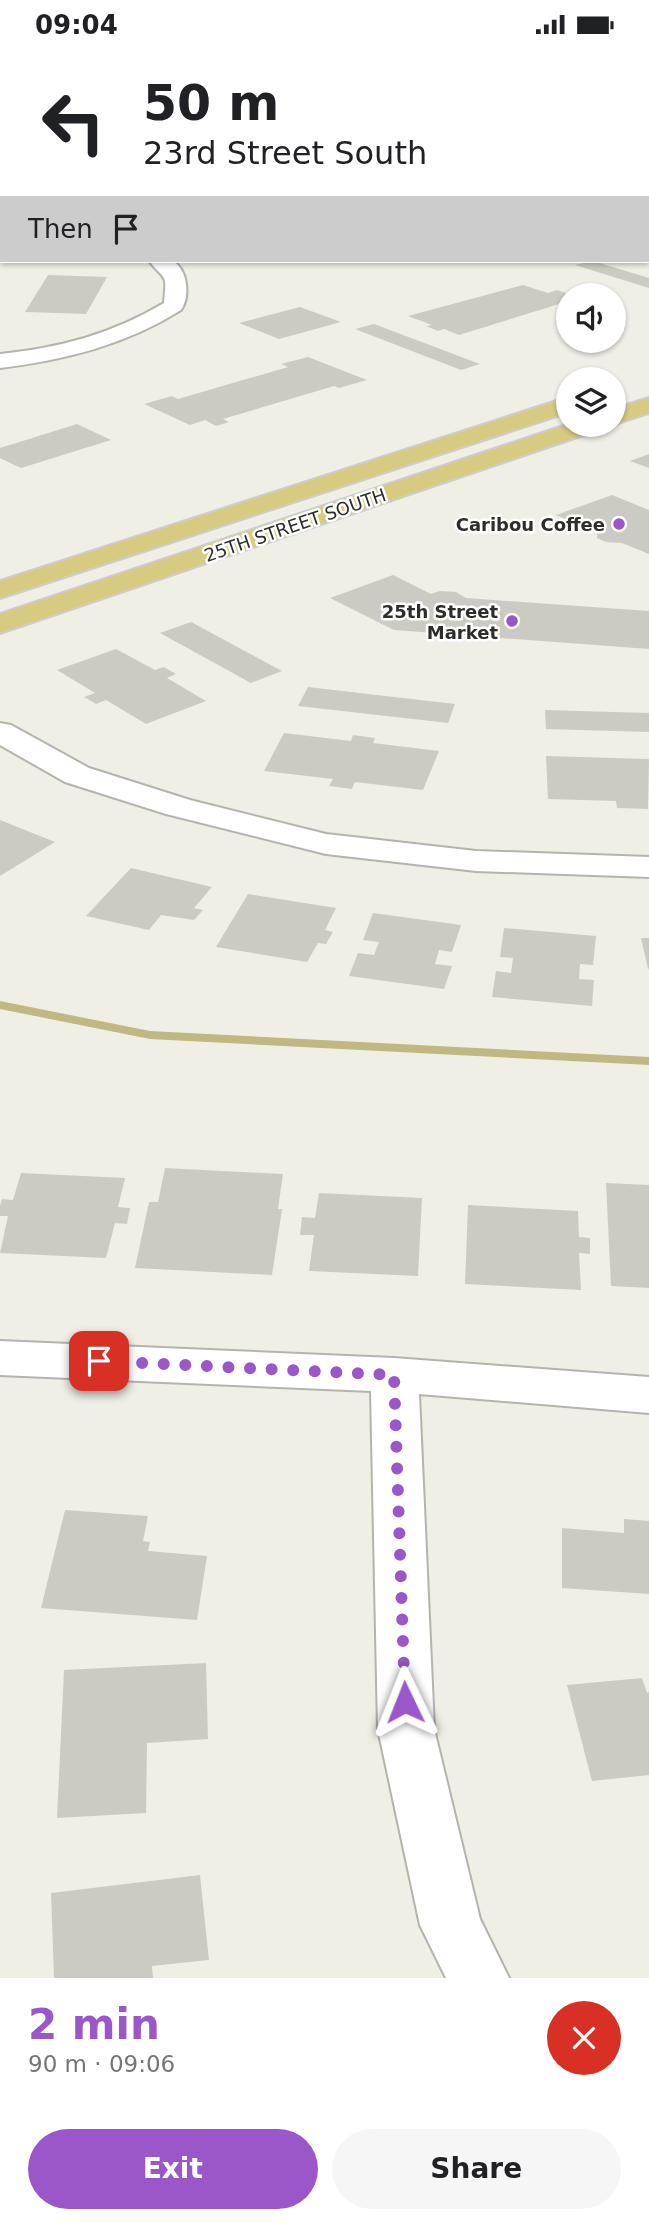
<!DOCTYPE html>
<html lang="en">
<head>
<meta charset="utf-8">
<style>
  :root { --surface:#fff; --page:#f6f6f6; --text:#202124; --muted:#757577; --accent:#9b56ca }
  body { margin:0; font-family:"DejaVu Sans",sans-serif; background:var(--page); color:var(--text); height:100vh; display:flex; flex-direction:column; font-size:26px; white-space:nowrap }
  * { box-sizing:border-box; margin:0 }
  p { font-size:23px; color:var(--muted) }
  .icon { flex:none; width:38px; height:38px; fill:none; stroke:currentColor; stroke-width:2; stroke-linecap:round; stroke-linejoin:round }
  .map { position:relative; height:1929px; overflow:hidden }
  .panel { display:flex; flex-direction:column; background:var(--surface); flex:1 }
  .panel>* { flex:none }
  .top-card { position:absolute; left:0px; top:0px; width:649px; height:214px; box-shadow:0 2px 5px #0004; background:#fff; color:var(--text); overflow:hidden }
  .controls { position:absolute; left:556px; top:234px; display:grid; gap:14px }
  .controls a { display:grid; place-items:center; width:70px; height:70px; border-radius:50%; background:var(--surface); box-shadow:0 2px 5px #0004; font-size:35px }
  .pin { position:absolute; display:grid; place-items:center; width:60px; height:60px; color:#fff; margin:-30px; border-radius:14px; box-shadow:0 4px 10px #0006 }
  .me { position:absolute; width:77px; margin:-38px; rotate:358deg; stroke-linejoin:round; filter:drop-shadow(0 0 5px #0008) }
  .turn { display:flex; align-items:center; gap:24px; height:147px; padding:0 28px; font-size:32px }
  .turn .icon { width:91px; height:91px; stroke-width:2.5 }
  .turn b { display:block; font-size:49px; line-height:60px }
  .then { display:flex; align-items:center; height:66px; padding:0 28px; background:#0003; gap:14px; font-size:26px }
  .round { display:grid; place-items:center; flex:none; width:74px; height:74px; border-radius:37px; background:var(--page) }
  .headline { display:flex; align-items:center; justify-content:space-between; height:119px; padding:0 28px }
  h1 { font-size:42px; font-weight:600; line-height:52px; color:var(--accent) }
  .primary-button { display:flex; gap:14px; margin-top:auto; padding:14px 28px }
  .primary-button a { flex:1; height:80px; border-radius:42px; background:var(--accent); color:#fff; font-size:28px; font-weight:600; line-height:80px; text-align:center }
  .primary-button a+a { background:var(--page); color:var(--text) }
  .status { display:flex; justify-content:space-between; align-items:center; height:49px; padding:0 35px; background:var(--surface); direction:ltr }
  .status svg { height:19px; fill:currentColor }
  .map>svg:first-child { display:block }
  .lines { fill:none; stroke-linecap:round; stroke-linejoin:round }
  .stream { fill:#c0b783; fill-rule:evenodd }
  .building { fill:#cccbc3 }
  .minor-casing { stroke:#b5b4ac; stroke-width:4 }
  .major-casing { stroke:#cdcdcc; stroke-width:4 }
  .minor { fill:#fff; fill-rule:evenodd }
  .major { fill:#d7cb82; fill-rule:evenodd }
  .route { stroke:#9b56ca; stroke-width:12; stroke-dasharray:0 21.6 }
  .poi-dot { fill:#9b56ca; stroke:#fff; stroke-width:2.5 }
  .labels { text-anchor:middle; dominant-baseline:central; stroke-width:5; stroke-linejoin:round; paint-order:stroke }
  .far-poi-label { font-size:18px; font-weight:bold; fill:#2d2d2a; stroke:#fff; text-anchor:end }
  .far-street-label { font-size:18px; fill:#2d2d2a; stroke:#fff }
</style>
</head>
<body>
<div class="status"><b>09:04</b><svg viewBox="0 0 49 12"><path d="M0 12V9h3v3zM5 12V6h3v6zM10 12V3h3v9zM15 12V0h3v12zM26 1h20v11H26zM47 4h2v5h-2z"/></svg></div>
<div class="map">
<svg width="649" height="1929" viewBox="0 0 649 1929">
  <rect width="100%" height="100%" fill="#f0efe6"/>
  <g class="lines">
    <path class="stream" d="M0 952 150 982 649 1008V1016L150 990 0 960Z"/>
  </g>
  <g class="building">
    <path d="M593 212 649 229V239L575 216Z"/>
    <path d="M48 226 107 228 86 265 25 263Z"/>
    <path d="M523 236 548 244 557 241 569 245V252L459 286 444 280 438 282 426 277 432 276 408 267Z"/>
    <path d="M300 258 341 273 279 290 239 274Z"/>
    <path d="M374 275 480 315 461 321 355 280Z"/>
    <path d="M308 308 367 331 339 339 334 337 223 370 229 373 216 377 205 371 190 376 144 355 172 347 178 350 288 318 281 315Z"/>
    <path d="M77 375 111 391 21 419 0 409V399Z"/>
    <path d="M649 405V419L630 412Z"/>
    <path d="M612 446 649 461V505L622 494 606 493 597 489V483L556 466Z"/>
    <path d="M393 526 431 545 440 542 456 543 466 549 649 562V600L394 581 330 549Z"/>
    <path d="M191 573 282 622 251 634 160 584Z"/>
    <path d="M116 600 155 621 164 618 176 625 167 629 206 652 146 675 106 651 96 655 84 648 95 644 57 621Z"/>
    <path d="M308 638 455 655 448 674 298 657Z"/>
    <path d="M545 661 649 664V683L546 680Z"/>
    <path d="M284 684 351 692 353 686 375 689 373 694 439 702 423 741 355 733 352 740 329 737 333 730 264 722Z"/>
    <path d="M546 707 649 710 648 760 617 759 616 752 548 750Z"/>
    <path d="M0 771 55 793 0 827Z"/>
    <path d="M131 819 212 838 194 859 203 861 194 871 161 866 149 881 86 867Z"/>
    <path d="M248 845 336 859 325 881 333 883 326 895 318 894 307 913 216 898Z"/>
    <path d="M373 864 461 876 452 903 439 901 435 915 452 917 444 940 349 927 358 904 374 906 379 893 363 891Z"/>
    <path d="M504 879 596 887 593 916 580 915 579 930 594 931 592 957 492 948 496 922 511 924 513 909 500 908Z"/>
    <path d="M641 889H649V920H648Z"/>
    <path d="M165 1119 283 1125 278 1160H282L272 1226 135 1219 149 1153H158Z"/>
    <path d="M21 1124 125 1129 118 1158 130 1159 127 1175 115 1174 106 1209 0 1204 8 1167H0V1157L2 1150 13 1151Z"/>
    <path d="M606 1134 649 1136V1239L611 1237Z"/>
    <path d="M319 1144 422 1149 418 1227 309 1222 314 1186H300L302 1168 315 1169Z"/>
    <path d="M468 1156 578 1162 579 1188 590 1189V1205L579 1204 581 1241 465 1235Z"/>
    <path d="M65 1461 148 1467 143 1492 150 1493 148 1502 207 1507 197 1571 41 1559Z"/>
    <path d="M624 1470 649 1472V1545L562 1539V1479L624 1484Z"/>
    <path d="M206 1614 208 1690 147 1694 146 1764 57 1769 64 1621Z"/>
    <path d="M642 1629 647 1644 649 1643V1726L592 1732 567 1636Z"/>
    <path d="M200 1826 209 1911 152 1917 153 1929H54L51 1844Z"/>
  </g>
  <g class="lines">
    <g class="minor-casing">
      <g id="minor">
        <path d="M122 0H145L121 2Z"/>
        <rect x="0" y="19" width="2" height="10"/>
        <path d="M649 62V73H648V63Z"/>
        <rect x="0" y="157" width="2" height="12"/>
        <path d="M149 212H173C188 221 190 248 181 261 125 296 65 311 0 319V305C59 299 112 285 164 254 167 223 166 233 149 212Z"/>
        <path d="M0 674 11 676 89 719 190 751 326 785 476 802 649 808V828L476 822 326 805 166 765 65 733 0 696Z"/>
        <path d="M0 1292 394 1309 649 1328V1364L419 1345 434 1680 480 1870 509 1929H446L420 1876 378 1680 371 1342 0 1326Z"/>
      </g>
    </g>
    <g class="major-casing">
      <g id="major">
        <path d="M37 0H56L57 2H38Z"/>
        <path d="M91 0H110L111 2H92Z"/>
        <rect x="648" y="171" width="1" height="12"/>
        <path d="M569 348V363L0 549V532Z"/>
        <path d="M649 349V364L614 375V360Z"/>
        <path d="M569 375 602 376 598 381 0 584V565Z"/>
      </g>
    </g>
    <use href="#minor" class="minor"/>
    <use href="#major" class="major"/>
  </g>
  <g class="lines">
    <path class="route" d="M99 1312 394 1326 405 1653"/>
  </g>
  <g class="poi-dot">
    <circle cx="619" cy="475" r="7"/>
    <circle cx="512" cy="572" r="7"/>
  </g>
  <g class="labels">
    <g class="far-poi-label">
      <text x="605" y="475">Caribou Coffee</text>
      <text x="498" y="562">25th Street<tspan x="498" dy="21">Market</tspan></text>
    </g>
    <g class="far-street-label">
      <text transform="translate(295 476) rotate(-19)">25TH STREET SOUTH</text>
    </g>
  </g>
</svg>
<div class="controls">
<a><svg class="icon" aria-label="sound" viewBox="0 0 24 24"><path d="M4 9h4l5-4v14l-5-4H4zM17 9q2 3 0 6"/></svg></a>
<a><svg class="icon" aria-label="layers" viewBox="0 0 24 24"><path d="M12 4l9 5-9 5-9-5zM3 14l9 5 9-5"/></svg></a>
</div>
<div class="pin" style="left:99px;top:1312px;background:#d93025"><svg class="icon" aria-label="arrive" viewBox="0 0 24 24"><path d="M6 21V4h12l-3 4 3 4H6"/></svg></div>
<svg class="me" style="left:405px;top:1653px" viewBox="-20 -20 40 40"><path d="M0-17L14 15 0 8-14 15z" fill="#9b56ca" stroke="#fff" stroke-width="4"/></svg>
<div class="top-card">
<div class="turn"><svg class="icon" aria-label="left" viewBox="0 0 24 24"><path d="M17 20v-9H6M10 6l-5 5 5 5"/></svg><div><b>50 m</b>23rd Street South</div></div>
<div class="then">Then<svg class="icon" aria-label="arrive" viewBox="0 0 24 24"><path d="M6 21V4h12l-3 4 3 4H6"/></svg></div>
</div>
</div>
<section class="panel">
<div class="headline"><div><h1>2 min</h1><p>90 m · 09:06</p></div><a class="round" style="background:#d93025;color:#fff"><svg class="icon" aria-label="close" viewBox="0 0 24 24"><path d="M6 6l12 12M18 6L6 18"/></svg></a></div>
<div class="primary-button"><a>Exit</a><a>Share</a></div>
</section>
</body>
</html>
